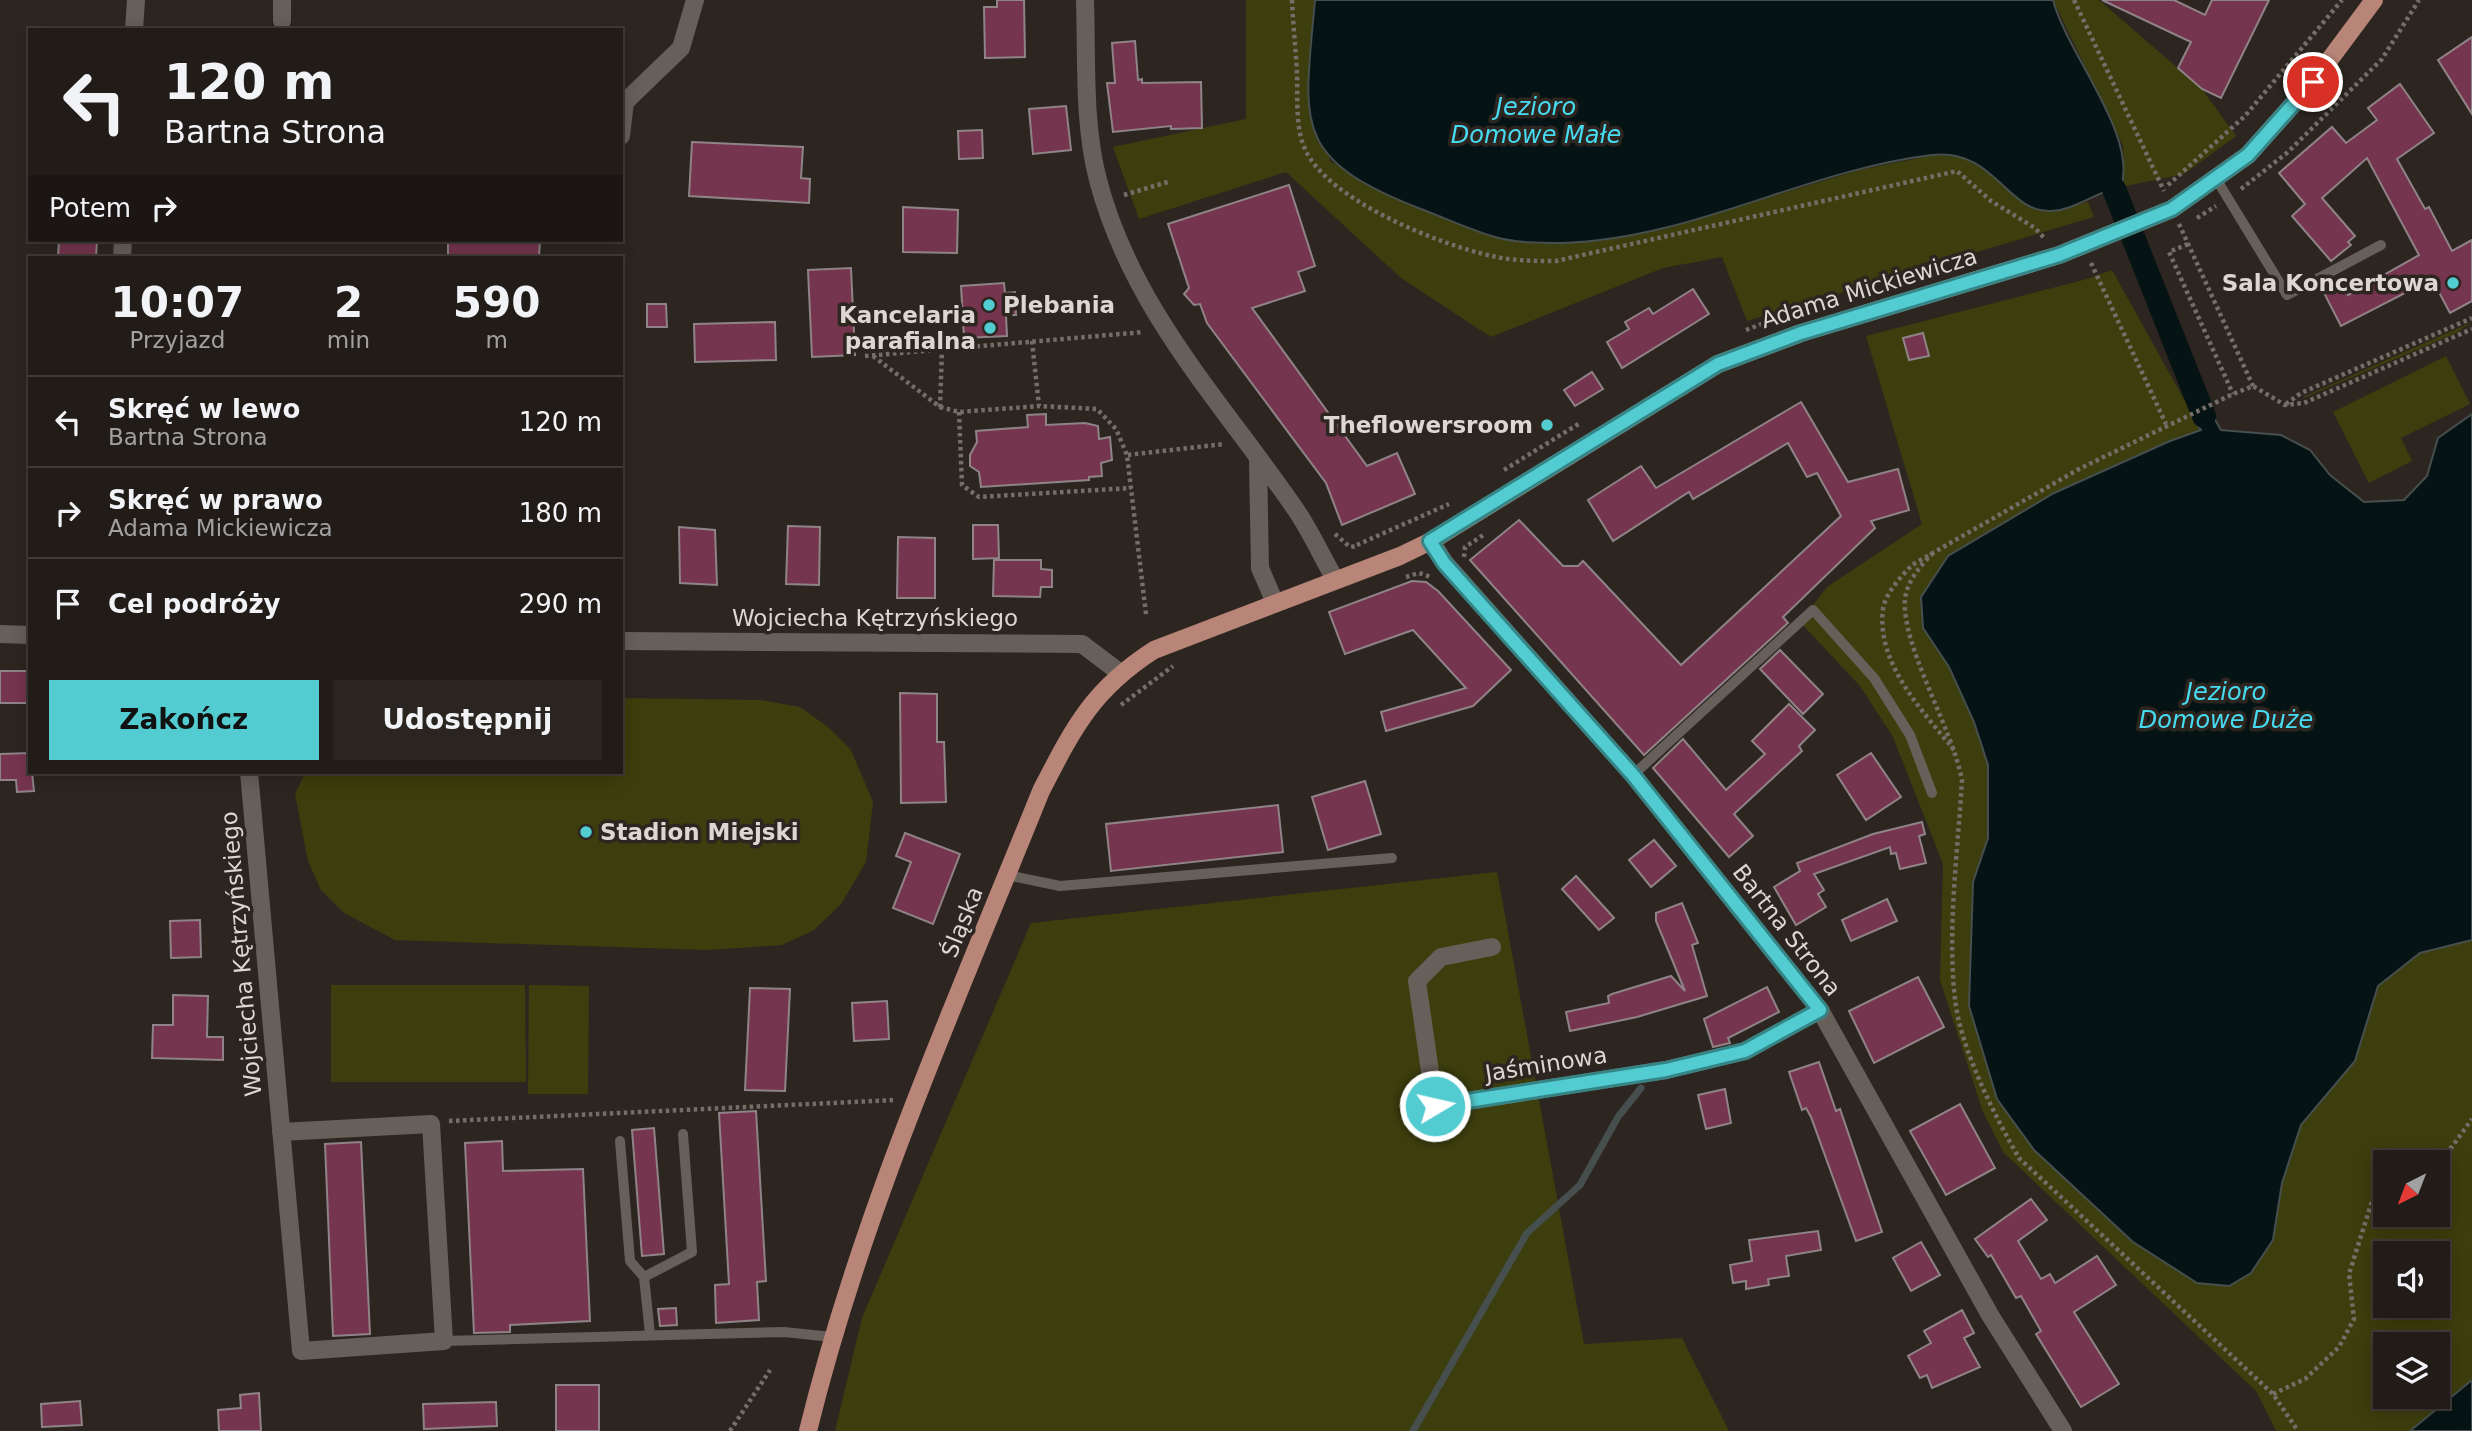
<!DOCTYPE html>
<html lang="pl">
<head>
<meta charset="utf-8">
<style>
  :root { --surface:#221c18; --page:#2a2521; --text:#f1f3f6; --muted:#a2a1a2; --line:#3f3a37; --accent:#52ccd0 }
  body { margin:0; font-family:"DejaVu Sans",sans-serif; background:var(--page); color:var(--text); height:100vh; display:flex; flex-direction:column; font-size:26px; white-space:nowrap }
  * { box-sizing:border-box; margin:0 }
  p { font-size:23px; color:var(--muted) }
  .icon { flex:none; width:38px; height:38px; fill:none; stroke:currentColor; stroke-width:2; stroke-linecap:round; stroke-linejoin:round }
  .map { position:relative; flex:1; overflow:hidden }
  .sheet { position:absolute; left:28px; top:256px; width:595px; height:518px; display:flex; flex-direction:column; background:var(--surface); border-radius:0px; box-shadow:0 4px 18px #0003,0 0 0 2px var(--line) }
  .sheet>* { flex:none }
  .guide { position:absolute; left:28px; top:28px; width:595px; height:214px; border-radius:0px; box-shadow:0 4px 18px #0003,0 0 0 2px var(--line); background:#221c18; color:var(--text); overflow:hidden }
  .needle { width:46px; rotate:222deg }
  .fabs { position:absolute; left:2373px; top:1150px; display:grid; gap:14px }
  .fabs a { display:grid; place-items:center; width:77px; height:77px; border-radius:0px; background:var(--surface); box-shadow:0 4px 18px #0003,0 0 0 2px var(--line); font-size:35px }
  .pin { position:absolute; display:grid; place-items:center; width:60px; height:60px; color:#fff; margin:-30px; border:4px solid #fff; border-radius:50%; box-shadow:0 2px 7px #0007 }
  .me { position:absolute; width:77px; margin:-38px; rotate:81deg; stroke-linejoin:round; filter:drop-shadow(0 0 5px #0008) }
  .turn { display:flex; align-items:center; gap:24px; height:147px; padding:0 21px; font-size:32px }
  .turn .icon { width:91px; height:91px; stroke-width:2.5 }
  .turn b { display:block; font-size:49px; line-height:60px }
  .then { display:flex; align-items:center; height:66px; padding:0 21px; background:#0003; gap:14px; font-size:26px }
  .eta { display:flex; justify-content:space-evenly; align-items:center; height:119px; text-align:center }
  .eta b { font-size:42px; font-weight:700; line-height:49px }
  .primary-button { display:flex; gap:14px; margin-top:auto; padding:14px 21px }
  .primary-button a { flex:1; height:80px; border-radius:0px; background:var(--accent); color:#111; font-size:28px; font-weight:700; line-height:80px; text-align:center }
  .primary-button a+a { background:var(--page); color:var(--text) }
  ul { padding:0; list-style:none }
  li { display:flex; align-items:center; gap:21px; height:91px; padding:0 21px; border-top:2px solid var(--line) }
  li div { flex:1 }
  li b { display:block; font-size:26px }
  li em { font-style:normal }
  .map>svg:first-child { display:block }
  .green { fill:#3c3e0d; fill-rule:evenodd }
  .water { fill:#061315; stroke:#464e4e; stroke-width:2 }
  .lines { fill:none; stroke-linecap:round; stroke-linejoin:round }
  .stream { stroke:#464e4e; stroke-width:7 }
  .canal { stroke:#061315; stroke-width:24 }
  .building { fill:#76354e; stroke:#8f8387; stroke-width:2 }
  .path { stroke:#746e68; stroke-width:4.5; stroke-dasharray:3.5 3.5; stroke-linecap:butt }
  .service { stroke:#675f59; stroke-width:10 }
  .minor { stroke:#675f59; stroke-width:18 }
  .tertiary { stroke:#675f59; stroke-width:18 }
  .primary { stroke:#b88578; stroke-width:18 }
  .route-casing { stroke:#358587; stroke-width:18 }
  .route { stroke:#52ccd0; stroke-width:12 }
  .poi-dot { fill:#52ccd0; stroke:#2d2620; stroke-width:2.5 }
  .labels { text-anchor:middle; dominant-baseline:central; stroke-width:7; stroke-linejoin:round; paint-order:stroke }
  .poi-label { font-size:23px; font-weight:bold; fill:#dcd7d3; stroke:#2d2620; text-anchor:end }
  .street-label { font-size:23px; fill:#dcd7d3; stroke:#2d2620 }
  .water-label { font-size:24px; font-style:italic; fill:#47dbf2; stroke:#2d2620 }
</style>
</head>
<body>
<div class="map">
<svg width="2472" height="1431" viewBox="0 0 2472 1431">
  <rect width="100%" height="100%" fill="#2d2620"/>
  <g class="green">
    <path d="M1246 0H1315L1307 93 1330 161 1403 202 1662 230 1859 170 1934 155 1960 157 1980 164 1994 176 2051 211 2088 202 2094 217 1747 321 1722 257 1663 268 1491 337 1401 278 1286 172 1139 219 1113 147 1246 119Z"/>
    <path d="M2053 0H2099L2202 89 2236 136 2184 174 2121 187 2124 177 2123 145Z"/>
    <path d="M2112 270 2201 430C2111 460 2029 508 1948 556L1923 628 1949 667 1974 722 1988 765V838L1973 882 1969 1006 1997 1099 2031 1145 2133 1242 2273 1240 2282 1183 2301 1125 2355 1061 2378 986 2420 953 2472 940V1380L2410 1431H2276L2256 1391 2004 1153 1983 1112 1940 980 1943 864 1893 737 1860 686 1800 622 1827 587 1922 524 1866 336 2087 279ZM2385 1162H2438V1214H2385ZM2385 1253H2438V1306H2385ZM2385 1344H2438V1396H2385Z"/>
    <path d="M2472 322 2456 333 2304 398 2303 397Z"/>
    <path d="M2446 356 2470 404 2401 438 2412 461 2369 483 2333 412Z"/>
    <path d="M621 698 760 700 800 707 828 727 851 750 873 802 866 862 841 904 814 930 782 945 707 950 395 940 344 913 321 890 308 861 295 794 306 772H621Z"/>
    <path d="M1497 872 1584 1344 1682 1338 1729 1431H835L862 1318 1031 923Z"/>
    <path d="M331 985H525L526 1082H331Z"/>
    <path d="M529 985 589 986 588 1094H528Z"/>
  </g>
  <g class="water">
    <path d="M1315 0H2053C2067 54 2138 135 2121 187 2097 191 2078 209 2052 211 2007 214 1995 148 1932 155 1806 170 1692 239 1563 243 1541 243 1516 243 1495 237 1470 230 1445 218 1421 209 1290 158 1304 124 1315 0Z"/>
    <path d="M2211 413 2221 430 2281 435 2310 450 2330 475 2364 502 2404 500 2427 476 2438 438 2472 414V940L2420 953 2378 986 2355 1061 2301 1125 2282 1183 2273 1240 2251 1273 2229 1286 2197 1283 2133 1242 2034 1150 1997 1099 1969 1006 1973 882 1988 838V765L1974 722 1949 667 1923 628 1921 597 1948 556 2054 493 2170 441 2201 430 2195 422Z"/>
    <path d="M2472 1380V1431H2410Z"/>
  </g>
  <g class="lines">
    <path class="stream" d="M1413 1431 1527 1233 1580 1185 1618 1117 1641 1088"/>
    <path class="canal" d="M2114 189 2204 416"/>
  </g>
  <g class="building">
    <path d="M997 0H1024L1025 57 985 58 984 7H997Z"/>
    <path d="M2102 0H2174L2205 15 2212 0H2269L2221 98 2202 89 2178 68 2191 42Z"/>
    <path d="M2472 37V114L2438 60Z"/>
    <path d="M1135 41 1138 80 1142 79V83L1201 82 1202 128 1171 129V126L1113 132 1107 83H1115L1112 43Z"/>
    <path d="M2400 84 2434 133 2397 159 2425 209 2429 207 2452 251 2472 240V301L2450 313 2432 279 2341 326 2324 293 2342 283 2348 295 2419 255 2367 158 2322 198 2355 236 2348 242 2351 245 2331 261 2292 216 2305 204 2279 173 2332 127 2346 143 2377 120 2368 108Z"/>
    <path d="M1066 106 1071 150 1033 154 1029 109Z"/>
    <path d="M982 130 983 158 959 159 958 131Z"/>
    <path d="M692 142 803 147 801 178 810 179 809 203 689 196Z"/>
    <path d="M1289 185 1315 266 1298 272 1305 291 1252 308 1367 466 1397 453 1415 494 1342 525 1326 483 1207 323 1200 304 1194 305 1184 294 1189 288 1168 224Z"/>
    <path d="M903 207 958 210 957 253 903 252Z"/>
    <path d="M59 240H97L96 257H58Z"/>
    <path d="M448 240H540L539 257H448Z"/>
    <path d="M851 268 855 355 812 357 808 270Z"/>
    <path d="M1004 283 1005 293 1015 292 1016 315H1006L1007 336 964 338 961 286Z"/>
    <path d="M1693 289 1709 314 1622 368 1607 342 1629 329 1625 322 1649 308 1653 314Z"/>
    <path d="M647 304H666L667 327H647Z"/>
    <path d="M775 322 776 360 695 362 694 324Z"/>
    <path d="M1923 333 1929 356 1909 360 1903 338Z"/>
    <path d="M1592 372 1603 389 1575 406 1564 390Z"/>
    <path d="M1801 402 1848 482 1898 469 1909 510 1871 521 1875 528 1783 617 1788 623 1644 755 1470 560 1519 520 1563 566H1578L1583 561 1681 665 1841 516 1817 473 1807 477 1788 443 1693 499 1689 492 1613 541 1588 500 1641 466 1656 488Z"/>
    <path d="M1046 414V425L1085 423 1098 426 1099 439 1110 437 1112 460 1101 463 1102 476 1089 477V480L981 487 979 472 970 466V455L977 442 976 431 1028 427 1027 415Z"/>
    <path d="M973 525H998L999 558 973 559Z"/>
    <path d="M788 526 820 527 819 585 786 584Z"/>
    <path d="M679 527 715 530 717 585 680 583Z"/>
    <path d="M898 537 935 538V598H897Z"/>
    <path d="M994 560H1041V569L1052 570V587H1041L1040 597 993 596Z"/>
    <path d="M1412 581 1426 582 1438 591 1511 670 1473 706 1386 731 1381 712 1466 688 1413 630 1345 654 1329 612Z"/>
    <path d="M1780 650 1823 694 1803 714 1760 669Z"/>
    <rect x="0" y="671" width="30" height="32"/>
    <path d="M900 693 937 694V742H944L946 802 901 803Z"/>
    <path d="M1789 704 1815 730 1799 746 1802 751 1734 814 1753 836 1729 857 1653 768 1683 739 1726 790 1765 754 1752 741Z"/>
    <path d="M30 753 34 791 17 792 16 780H0V754Z"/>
    <path d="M1871 753 1901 797 1866 820 1837 775Z"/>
    <path d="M1365 781 1381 834 1328 850 1312 797Z"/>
    <path d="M1278 805 1283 852 1111 871 1106 824Z"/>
    <path d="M1922 822 1925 834 1919 836 1926 863 1900 869 1896 853 1891 854 1890 847 1814 874 1824 890 1818 894 1826 907 1796 925 1774 887 1800 871 1797 863 1873 834Z"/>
    <path d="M905 833 960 854 933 924 893 908 911 862 896 856Z"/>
    <path d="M1654 840 1676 866 1651 887 1629 860Z"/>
    <path d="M1576 876 1614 918 1599 930 1562 889Z"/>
    <path d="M1887 899 1897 921 1851 941 1842 920Z"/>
    <path d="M1682 903 1698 943 1692 945 1707 996 1637 1017 1570 1031 1566 1012 1609 1003 1608 996 1612 994 1671 976 1685 991 1656 921V913Z"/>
    <path d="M200 920 201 957 171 958 170 921Z"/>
    <path d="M1918 977 1944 1027 1874 1063 1849 1011Z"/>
    <path d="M1767 987 1779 1012 1728 1038 1730 1043 1713 1047 1704 1019Z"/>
    <path d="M750 988 790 989 785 1091 745 1090Z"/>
    <path d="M173 995 208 996 207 1037H223V1060L152 1058 153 1025H173Z"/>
    <path d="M887 1001 889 1039 854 1041 852 1003Z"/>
    <path d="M1819 1062 1836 1111 1840 1109 1882 1232 1856 1241 1811 1117 1806 1108 1802 1110 1789 1072Z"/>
    <path d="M1725 1089 1731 1123 1706 1129 1698 1095Z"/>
    <path d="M1960 1104 1995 1168 1946 1195 1910 1131Z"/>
    <path d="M756 1111 766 1281 757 1282 759 1320 716 1323 715 1285 729 1284 719 1113Z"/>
    <path d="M654 1128 664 1254 642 1256 632 1130Z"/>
    <path d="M502 1141 503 1171 583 1169 590 1321 510 1325V1332L474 1333 465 1143Z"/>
    <path d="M361 1142 370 1334 333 1336 325 1144Z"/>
    <path d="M2031 1199 2047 1220 2018 1241 2041 1279 2050 1274 2055 1283 2097 1256 2116 1285 2074 1312 2119 1384 2081 1407 2036 1334 2041 1331 2021 1296 2016 1298 1991 1255 1988 1257 1975 1239Z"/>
    <path d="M1818 1231 1821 1250 1786 1256 1789 1276 1768 1279 1769 1285 1746 1289V1281L1733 1283 1730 1265 1752 1261 1749 1240Z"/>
    <path d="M1921 1242 1940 1275 1911 1291 1893 1258Z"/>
    <path d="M676 1308 677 1325 660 1326 658 1309Z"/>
    <path d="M1962 1310 1974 1333 1964 1338 1980 1367 1932 1388 1927 1375 1920 1378 1908 1356 1931 1343 1924 1331Z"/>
    <rect x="556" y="1385" width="43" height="46"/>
    <path d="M259 1393 261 1431H219L218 1410 241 1408 240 1395Z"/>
    <path d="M80 1401 82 1425 42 1427 41 1404Z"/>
    <path d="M496 1402 497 1426 424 1429 423 1404Z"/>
  </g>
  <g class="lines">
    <g class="path">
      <path d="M1292 0C1293 25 1296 50 1297 75 1298 99 1295 127 1305 149 1327 200 1440 245 1492 256 1513 261 1534 261 1556 261L1957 171 1991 201 2035 228 2045 239"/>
      <path d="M2074 0 2164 191"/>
      <path d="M2168 185 2245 116 2342 0"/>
      <path d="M2241 189 2288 152 2382 59 2419 0"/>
      <path d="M1124 195 1171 181"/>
      <path d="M2197 218 2216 206"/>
      <path d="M2179 224 2253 386"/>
      <path d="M2188 244 2169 252 2233 394"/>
      <path d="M2091 263 2166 424"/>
      <path d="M1746 330 1767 322"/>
      <path d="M1032 341 1039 406 1097 409 1116 429 1127 455"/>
      <path d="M865 356 1144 332"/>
      <path d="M873 356 940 407 942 349"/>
      <path d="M2286 404 2301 393 2472 318"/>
      <path d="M940 407 959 412 1039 406"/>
      <path d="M959 412 962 485 979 497 1131 488"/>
      <path d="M1504 470 1580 423"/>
      <path d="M1335 534 1350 547 1358 546"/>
      <path d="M1357 545 1449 504"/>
      <path d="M1933 553C1921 565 1907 581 1905 599 1901 645 1952 727 1962 780 1958 850 1947 930 1955 999 1960 1047 1995 1117 2019 1158L2273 1394 2298 1431"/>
      <path d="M1464 557 1465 547 1485 534"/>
      <path d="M1406 577 1419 573 1431 577"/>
      <path d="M1146 614 1127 455 1224 444"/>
      <path d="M1121 705 1173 666"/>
      <path d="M1954 750C1923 711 1876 664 1883 609 1886 592 1901 577 1912 565L2079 469 2233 394 2253 386 2285 405 2304 403 2472 329"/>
      <path d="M449 1121 895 1100"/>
      <path d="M2438 1166 2472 1119"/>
      <path d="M2273 1394 2305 1379 2339 1347 2354 1319 2349 1274 2373 1198 2385 1192"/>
      <path d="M730 1431 770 1370"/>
    </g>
    <g class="service">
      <path d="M2215 177 2287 295 2381 245"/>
      <path d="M1633 775 1813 610 1874 678 1910 735 1932 793"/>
      <path d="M1007 875 1060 886 1392 858"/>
      <path d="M620 1141 630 1261 644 1277 650 1334"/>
      <path d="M644 1277 692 1252 683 1134"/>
      <path d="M444 1341 784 1332 832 1337"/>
    </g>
    <g class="minor">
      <path d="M282 0V21"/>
      <path d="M134 30 136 0"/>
      <path d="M621 136 625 102 681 48 695 0"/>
      <path d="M122 257 123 240"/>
      <path d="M0 634 30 635"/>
      <path d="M621 641 1082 644 1119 672"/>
      <path d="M249 772 301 1351 444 1341 431 1124 281 1132"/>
      <path d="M1492 947 1441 957 1417 981 1435 1106 1666 1070 1745 1051 1820 1010"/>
    </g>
    <g class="tertiary">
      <path d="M1085 0C1087 59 1083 123 1098 180 1132 310 1222 402 1296 510 1311 532 1322 557 1335 579"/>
      <path d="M1258 461 1260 568 1275 603"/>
      <path d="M1431 541 1445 563 1633 775 1820 1010 1990 1315 2063 1431"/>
    </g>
    <path class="primary" d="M808 1431C862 1210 956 1002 1041 791 1074 727 1092 690 1154 650L1400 556 1431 541 1718 364 1801 333 2059 255 2172 209 2248 155 2313 82 2374 0"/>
  </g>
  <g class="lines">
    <g class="route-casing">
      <path id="route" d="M1435 1106 1666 1070 1745 1051 1820 1010 1633 775 1444 563 1430 541 1718 364 1801 333 2059 255 2172 209 2248 155 2313 82"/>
    </g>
    <use href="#route" class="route"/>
  </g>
  <g class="poi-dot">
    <circle cx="2453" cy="283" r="7"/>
    <circle cx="989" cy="305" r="7"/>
    <circle cx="990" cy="328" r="7"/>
    <circle cx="1547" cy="425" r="7"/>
    <circle cx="586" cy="832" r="7"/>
  </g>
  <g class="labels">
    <g class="poi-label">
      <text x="2439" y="283">Sala Koncertowa</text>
      <text x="1003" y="305" text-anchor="start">Plebania</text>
      <text x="976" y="315">Kancelaria<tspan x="976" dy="26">parafialna</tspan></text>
      <text x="1533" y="425">Theflowersroom</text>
      <text x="600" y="832" text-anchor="start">Stadion Miejski</text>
    </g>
    <g class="street-label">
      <text transform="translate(1869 288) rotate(-17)">Adama Mickiewicza</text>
      <text x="875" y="618">Wojciecha Kętrzyńskiego</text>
      <text transform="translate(962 922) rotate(-68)">Śląska</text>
      <text transform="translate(1787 930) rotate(52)">Bartna Strona</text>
      <text transform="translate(241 954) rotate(-95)">Wojciecha Kętrzyńskiego</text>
      <text transform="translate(1546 1064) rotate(-9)">Jaśminowa</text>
    </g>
    <g class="water-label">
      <text x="1536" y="107">Jezioro<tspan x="1536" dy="28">Domowe Małe</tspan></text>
      <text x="2226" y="692">Jezioro<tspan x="2226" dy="28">Domowe Duże</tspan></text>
    </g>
  </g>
</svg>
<div class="fabs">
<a><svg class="needle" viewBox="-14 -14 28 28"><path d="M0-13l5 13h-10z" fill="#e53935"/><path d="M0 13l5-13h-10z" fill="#a2a1a2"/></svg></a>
<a><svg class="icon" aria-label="sound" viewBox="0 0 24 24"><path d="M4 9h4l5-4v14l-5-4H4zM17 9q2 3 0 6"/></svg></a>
<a><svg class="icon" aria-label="layers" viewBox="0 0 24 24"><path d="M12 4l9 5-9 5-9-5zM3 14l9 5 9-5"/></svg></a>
</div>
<div class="pin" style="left:2313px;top:82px;background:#d93025"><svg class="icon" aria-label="arrive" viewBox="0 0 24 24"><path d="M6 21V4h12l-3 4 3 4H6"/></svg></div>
<svg class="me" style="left:1435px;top:1106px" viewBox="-20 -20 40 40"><circle r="17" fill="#52ccd0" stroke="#fff" stroke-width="3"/><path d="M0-11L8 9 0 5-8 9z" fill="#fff"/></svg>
<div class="guide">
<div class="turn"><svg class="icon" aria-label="left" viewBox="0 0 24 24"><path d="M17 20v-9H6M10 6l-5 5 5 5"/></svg><div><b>120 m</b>Bartna Strona</div></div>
<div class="then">Potem<svg class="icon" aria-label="right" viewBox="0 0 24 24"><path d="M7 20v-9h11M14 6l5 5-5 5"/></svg></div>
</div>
<section class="sheet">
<div class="eta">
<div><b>10:07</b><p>Przyjazd</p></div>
<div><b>2</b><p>min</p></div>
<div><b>590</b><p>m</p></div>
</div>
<ul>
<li><svg class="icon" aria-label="left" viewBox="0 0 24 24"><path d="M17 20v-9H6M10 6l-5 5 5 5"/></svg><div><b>Skręć w lewo</b><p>Bartna Strona</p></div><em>120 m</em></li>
<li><svg class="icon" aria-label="right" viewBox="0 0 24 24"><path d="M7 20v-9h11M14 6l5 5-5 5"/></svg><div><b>Skręć w prawo</b><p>Adama Mickiewicza</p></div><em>180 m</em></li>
<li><svg class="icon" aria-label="arrive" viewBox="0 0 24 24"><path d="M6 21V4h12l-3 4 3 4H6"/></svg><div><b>Cel podróży</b></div><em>290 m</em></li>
</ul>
<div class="primary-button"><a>Zakończ</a><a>Udostępnij</a></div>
</section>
</div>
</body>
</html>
